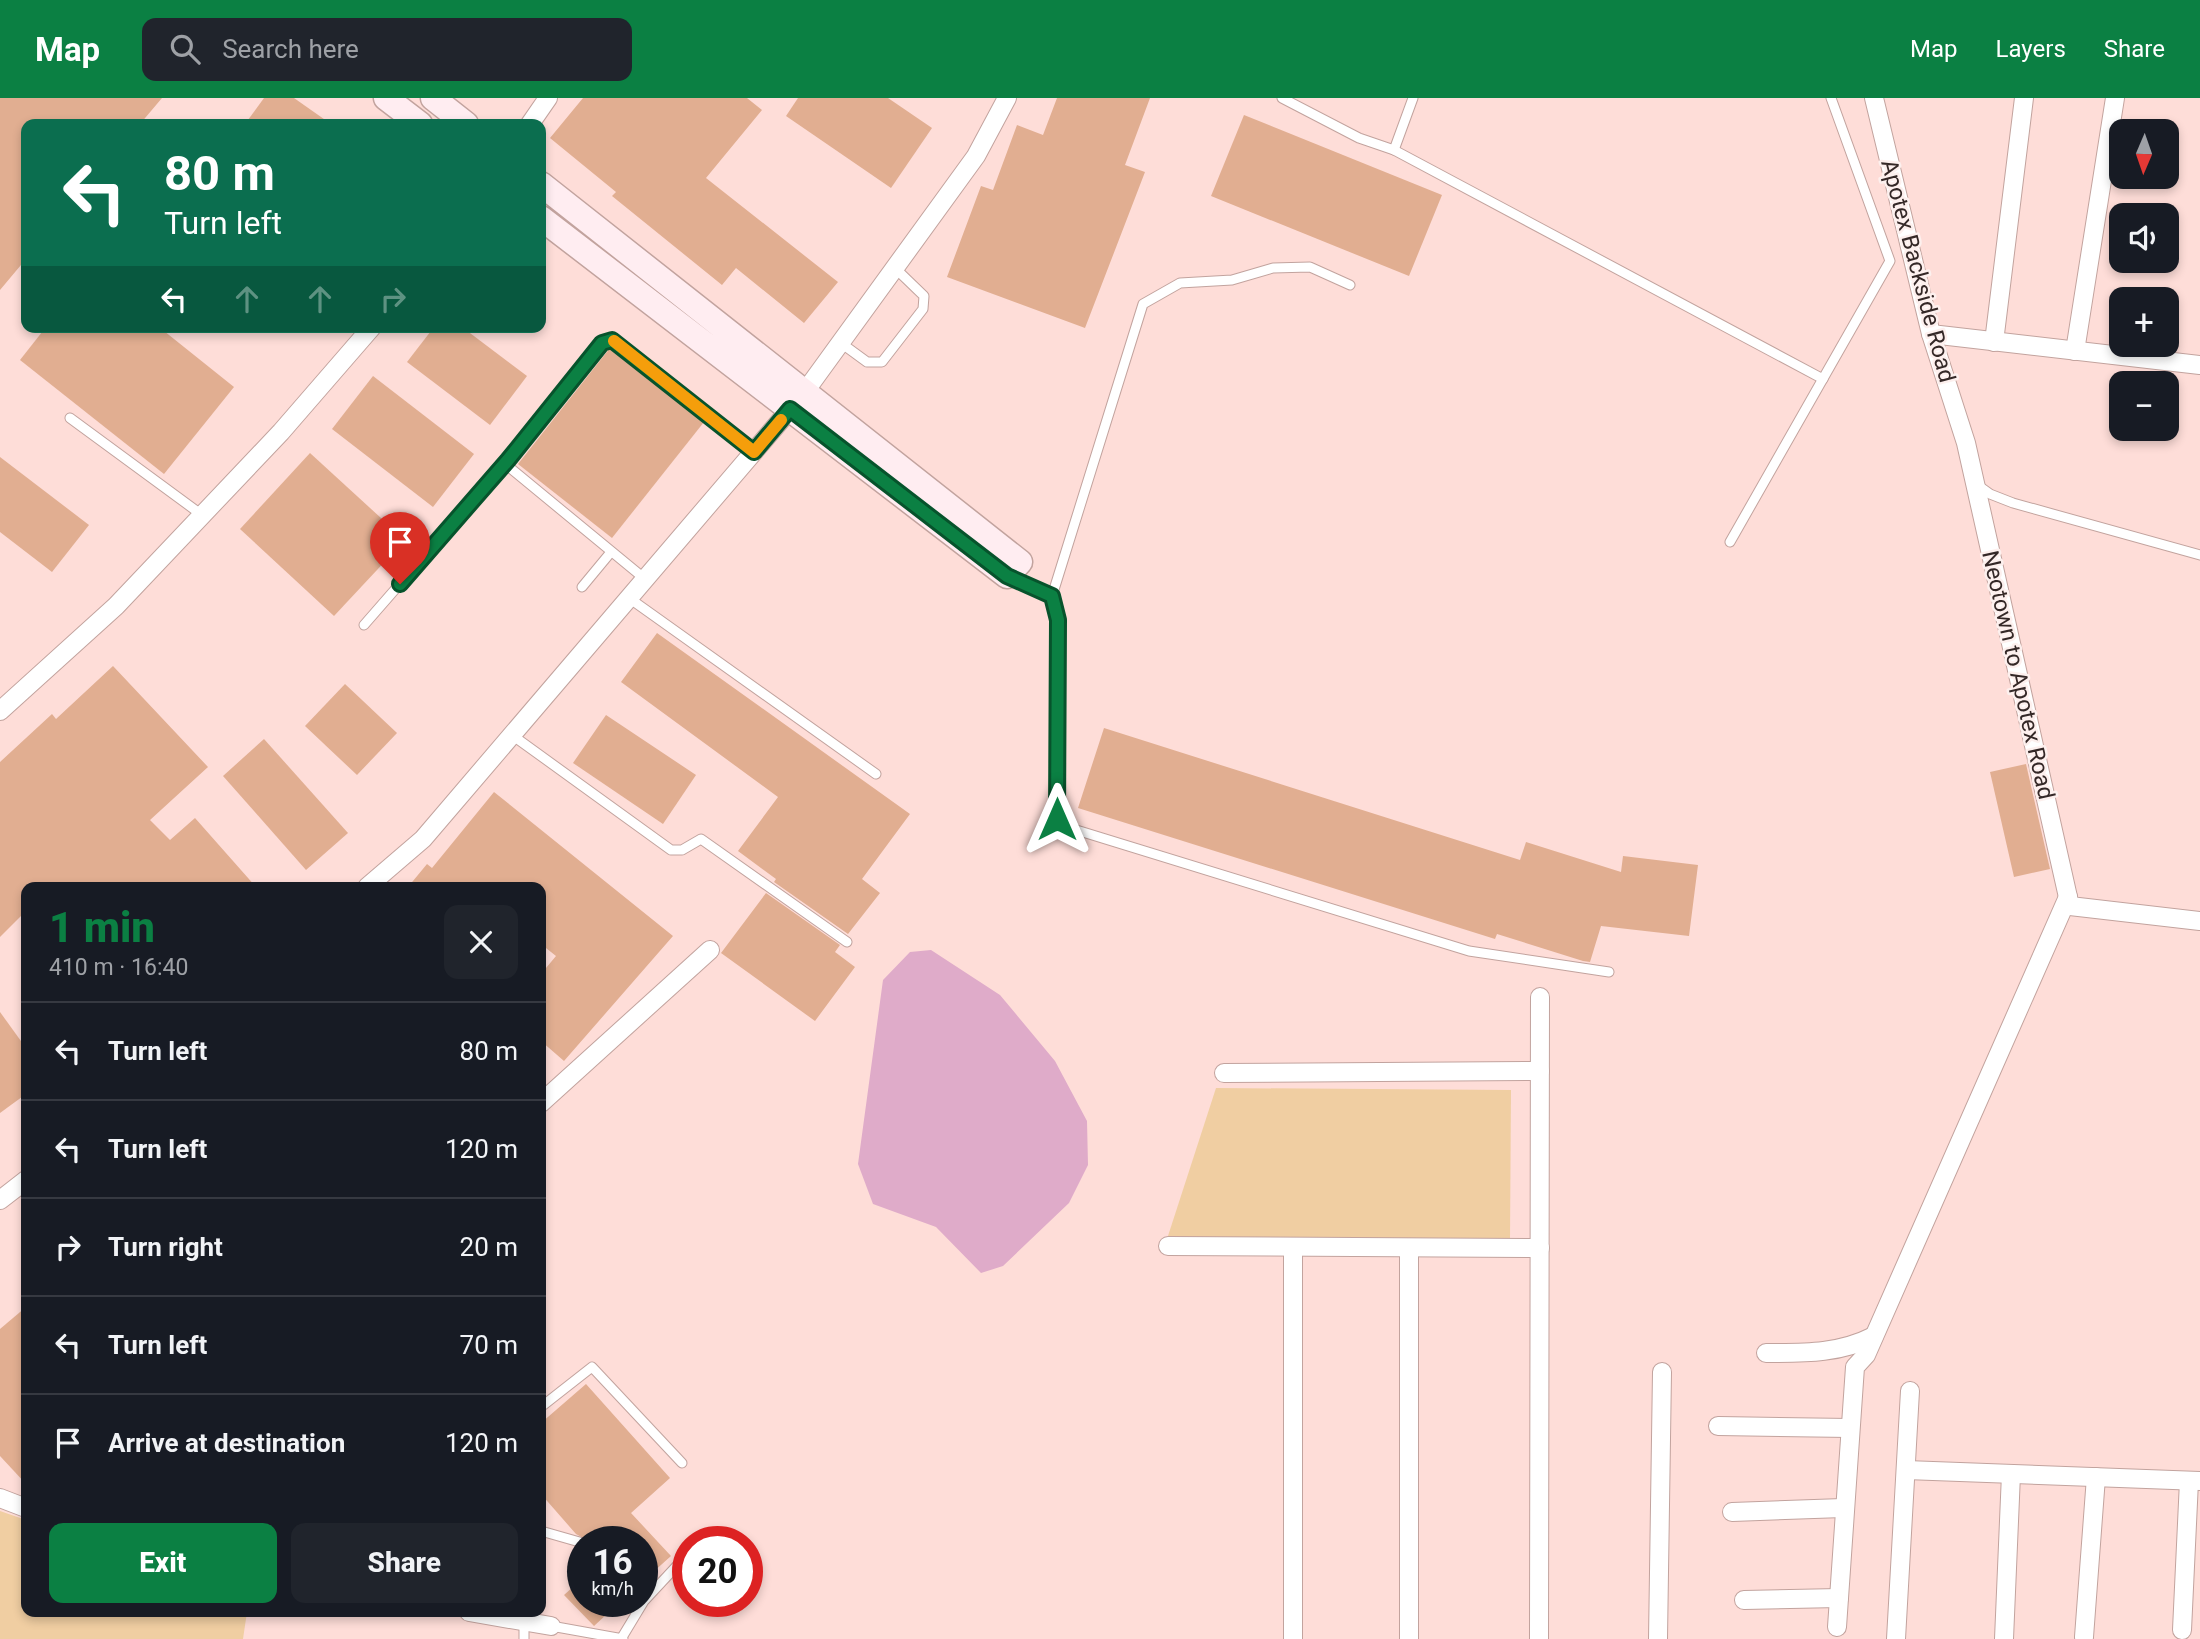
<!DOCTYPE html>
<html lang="en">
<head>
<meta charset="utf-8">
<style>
  :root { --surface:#171b24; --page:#20242c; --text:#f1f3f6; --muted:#9ea1a6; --line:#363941; --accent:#0b8043 }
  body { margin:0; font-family:Roboto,sans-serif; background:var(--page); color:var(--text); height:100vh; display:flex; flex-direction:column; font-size:26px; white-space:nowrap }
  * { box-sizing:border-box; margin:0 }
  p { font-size:23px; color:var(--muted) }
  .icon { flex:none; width:38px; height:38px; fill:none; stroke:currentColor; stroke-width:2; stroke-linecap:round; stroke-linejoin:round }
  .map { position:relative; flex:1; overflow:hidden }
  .drawer { position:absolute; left:21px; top:784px; width:525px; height:735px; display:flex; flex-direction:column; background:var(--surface); border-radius:14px; box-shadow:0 4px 10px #0003 }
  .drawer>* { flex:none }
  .top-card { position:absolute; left:21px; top:21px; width:525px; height:214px; border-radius:14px; box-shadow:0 4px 10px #0003; background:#0b6e4f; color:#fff; overflow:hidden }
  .needle { width:46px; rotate:182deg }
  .fabs { position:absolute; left:2109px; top:21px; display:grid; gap:14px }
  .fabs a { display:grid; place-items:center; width:70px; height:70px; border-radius:14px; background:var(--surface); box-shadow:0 4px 10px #0003; font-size:35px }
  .speed { position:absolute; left:567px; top:1428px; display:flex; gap:14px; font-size:35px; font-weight:700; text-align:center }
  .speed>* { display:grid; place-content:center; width:91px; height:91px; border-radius:50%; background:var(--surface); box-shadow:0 4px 10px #0003; line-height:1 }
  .speed small { font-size:18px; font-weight:400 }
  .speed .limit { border:10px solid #d22; background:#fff; color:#111 }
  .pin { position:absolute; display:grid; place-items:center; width:60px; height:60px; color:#fff; margin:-72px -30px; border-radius:50% 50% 50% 0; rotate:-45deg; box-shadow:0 0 7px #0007 }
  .pin .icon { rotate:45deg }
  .me { position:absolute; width:77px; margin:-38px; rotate:0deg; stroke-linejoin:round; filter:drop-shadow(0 0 5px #0008) }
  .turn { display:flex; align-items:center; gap:24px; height:147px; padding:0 28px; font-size:32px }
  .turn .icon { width:91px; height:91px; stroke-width:2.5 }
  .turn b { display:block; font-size:49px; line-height:60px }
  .lanes { display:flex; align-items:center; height:66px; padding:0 28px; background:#0003; justify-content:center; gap:35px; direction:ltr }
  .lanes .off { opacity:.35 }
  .round { display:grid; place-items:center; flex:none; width:74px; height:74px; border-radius:14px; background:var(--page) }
  .summary { display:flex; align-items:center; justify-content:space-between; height:119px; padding:0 28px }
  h1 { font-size:42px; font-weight:800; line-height:52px; color:var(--accent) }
  .action { display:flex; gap:14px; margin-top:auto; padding:14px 28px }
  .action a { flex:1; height:80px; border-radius:14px; background:var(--accent); color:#fff; font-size:28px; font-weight:800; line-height:80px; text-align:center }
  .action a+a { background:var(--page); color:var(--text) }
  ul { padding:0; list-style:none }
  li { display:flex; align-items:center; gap:21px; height:98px; padding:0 28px; border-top:2px solid var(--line) }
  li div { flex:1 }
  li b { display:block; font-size:26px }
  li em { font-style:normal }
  header { display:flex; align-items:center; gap:42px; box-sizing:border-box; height:98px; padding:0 35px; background:var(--accent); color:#fff }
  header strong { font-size:33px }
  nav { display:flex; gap:38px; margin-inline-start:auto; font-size:24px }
  .search { width:490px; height:63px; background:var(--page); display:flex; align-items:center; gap:18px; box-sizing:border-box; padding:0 24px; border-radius:14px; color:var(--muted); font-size:26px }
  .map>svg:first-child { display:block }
  .green { fill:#f0cea2 }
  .water { fill:#dfabc9 }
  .building { fill:#e1ae91 }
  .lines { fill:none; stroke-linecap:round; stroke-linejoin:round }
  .lane-casing { stroke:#c2a39e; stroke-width:11 }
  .street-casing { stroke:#c2a39e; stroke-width:20 }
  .secondary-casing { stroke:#c2a39e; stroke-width:27 }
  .lane { stroke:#fff; stroke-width:9 }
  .street { stroke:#fff; stroke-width:18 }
  .secondary { stroke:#ffedf1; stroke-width:24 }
  .route-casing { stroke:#07532c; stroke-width:18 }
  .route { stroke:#0b8043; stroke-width:12 }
  .slow { stroke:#f59e0b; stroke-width:12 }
  .labels { text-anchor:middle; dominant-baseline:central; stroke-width:5; stroke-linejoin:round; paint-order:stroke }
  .street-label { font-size:23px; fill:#342827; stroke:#fdf0ee }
</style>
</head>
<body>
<header>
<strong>Map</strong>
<div class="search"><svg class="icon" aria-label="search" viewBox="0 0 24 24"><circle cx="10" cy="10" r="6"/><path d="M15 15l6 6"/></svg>Search here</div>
<nav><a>Map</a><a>Layers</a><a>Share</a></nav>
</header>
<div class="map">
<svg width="2200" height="1541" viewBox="0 0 2200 1541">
  <rect width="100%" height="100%" fill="#feddd8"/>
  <g class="green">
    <path d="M1216 990 1511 992 1510 1142 1167 1141Z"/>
    <path d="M0 1413 26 1422V1514H247L243 1541H0Z"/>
  </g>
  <path class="water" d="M931 852 1000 897 1055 963 1087 1023 1088 1067 1069 1105 1003 1168 981 1175 936 1129 873 1106 858 1066 883 882 910 854Z"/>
  <g class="building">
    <path d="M0 0H162L140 26H26V161L0 192Z"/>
    <path d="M264 0H294L331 26H245Z"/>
    <path d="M583 0H747L762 12 706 80 838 184 804 225 736 170 722 187 612 98 616 94 550 40Z"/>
    <path d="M798 0H888L932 30 891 90 786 18Z"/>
    <path d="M1057 0H1150L1125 67 1145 74 1085 230 947 179 981 88 993 92 1017 27 1043 37Z"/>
    <path d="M1244 17 1442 97 1409 178 1211 98Z"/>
    <path d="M46 229H159L234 289 164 376 20 262Z"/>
    <path d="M434 229H462L527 278 490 327 407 264Z"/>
    <path d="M610 250 704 324 612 440 518 366Z"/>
    <path d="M373 278 474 356 433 409 332 331Z"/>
    <path d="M310 355 405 442 334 518 240 431Z"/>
    <path d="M0 359 89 427 52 474 0 434Z"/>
    <path d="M657 535 910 716 862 781 880 795 848 836 774 784 776 781 738 753 778 699 621 584Z"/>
    <path d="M113 568 208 669 150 722 170 742 195 720 256 789H26V813L0 839V664L52 616 56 621Z"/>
    <path d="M345 586 397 635 357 677 305 628Z"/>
    <path d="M606 617 696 677 663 726 573 665Z"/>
    <path d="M1104 630 1520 762 1526 744 1621 774 1623 758 1698 767 1689 838 1601 828 1590 864 1583 863 1497 836 1495 841 1078 710Z"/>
    <path d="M264 641 348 735 306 772 223 678Z"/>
    <path d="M2026 666 2050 771 2014 779 1990 674Z"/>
    <path d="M494 694 673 838 564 963 541 943V876L556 858 541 846V789H408L427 766 432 770Z"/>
    <path d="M766 795 840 847 835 854 855 869 815 923 721 855Z"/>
    <path d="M0 914 26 950V996L0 1015Z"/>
    <path d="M26 1209V1386L0 1358V1231Z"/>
    <path d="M586 1286 670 1380 631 1415 671 1458 642 1484V1444H590L576 1436 541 1396V1325Z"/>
    <path d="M583 1480V1503H621L594 1528 564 1497Z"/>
  </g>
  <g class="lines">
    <g class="lane-casing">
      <g id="lane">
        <path d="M1282 0 1359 40 1394 52 1823 281"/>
        <path d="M1394 52 1413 0"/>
        <path d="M841 245 867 264H882L923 211 924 198 895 170"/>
        <path d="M70 320 202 417"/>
        <path d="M1976 386 1990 396 2013 405 2200 457"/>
        <path d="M1730 444 1890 163 1831 0"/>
        <path d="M1008 479 1052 498 1058 522 1057 721 1073 731 1469 853 1609 874"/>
        <path d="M645 481 509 369 508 362 602 245 612 242 619 245 754 354"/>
        <path d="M582 489 611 454"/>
        <path d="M1052 498 1143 206 1180 185 1232 182 1273 170 1310 169 1350 187"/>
        <path d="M629 500 876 676"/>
        <path d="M364 527 508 362"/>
        <path d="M512 637 671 752H682L701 741 847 844"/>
        <path d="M541 1309 592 1269 682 1365"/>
        <path d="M541 1433 583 1445"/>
        <path d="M524 1523V1541"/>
        <path d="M551 1528 623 1541"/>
        <path d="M621 1541 644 1503 685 1459"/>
      </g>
    </g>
    <g class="street-casing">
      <g id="street">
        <path d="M1874 0 1931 236 1966 345 2070 808 2200 823"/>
        <path d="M530 26 548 0"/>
        <path d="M1931 236 2200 267"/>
        <path d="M1994 244 2024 0"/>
        <path d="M2075 253 2115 0"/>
        <path d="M0 613 116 508 281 334 372 229"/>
        <path d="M367 789 423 741 804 295 976 58 1007 0"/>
        <path d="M1224 975 1540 973"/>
        <path d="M541 1005 710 852"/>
        <path d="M0 1102 26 1082"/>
        <path d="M1168 1148 1540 1150"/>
        <path d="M1293 1149V1541"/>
        <path d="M1766 1255C1804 1255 1839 1256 1874 1238"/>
        <path d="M1718 1328 1850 1330"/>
        <path d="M1906 1372 2200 1383"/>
        <path d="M0 1400 26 1410"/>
        <path d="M1732 1414 1843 1410"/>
        <path d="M1744 1502 1839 1500"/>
        <path d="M469 1514 551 1528"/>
        <path d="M1837 1529 1855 1269 1866 1257 2068 799"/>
        <path d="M2182 1532 2189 1383"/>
        <path d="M2084 1539 2096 1379"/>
        <path d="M1409 1541V1150"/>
        <path d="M1539 1541 1540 899"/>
        <path d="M1658 1541 1662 1274"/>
        <path d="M1896 1541 1910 1293"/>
        <path d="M2004 1541 2011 1376"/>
      </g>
    </g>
    <g class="secondary-casing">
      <g id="secondary">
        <path d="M386 0 420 26"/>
        <path d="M433 0 466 26"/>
        <path d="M541 86 1020 464 1007 478 541 120"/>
      </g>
    </g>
    <use href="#lane" class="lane"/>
    <use href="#street" class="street"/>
    <use href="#secondary" class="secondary"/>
  </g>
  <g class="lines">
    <g class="route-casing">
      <path id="route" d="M400 486 508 362 602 245 612 242 754 354 790 311 1007 478 1052 498 1058 522 1057 721"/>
    </g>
    <use href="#route" class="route"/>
    <path class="slow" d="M614 243 754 354 781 322"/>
  </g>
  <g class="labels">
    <g class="street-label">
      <text transform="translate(1918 173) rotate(75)">Apotex Backside Road</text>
      <text transform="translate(2018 577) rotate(77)">Neotown to Apotex Road</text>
    </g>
  </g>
</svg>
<div class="fabs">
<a><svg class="needle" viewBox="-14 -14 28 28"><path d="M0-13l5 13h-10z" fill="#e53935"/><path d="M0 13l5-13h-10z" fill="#9ea1a6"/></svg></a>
<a><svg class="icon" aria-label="sound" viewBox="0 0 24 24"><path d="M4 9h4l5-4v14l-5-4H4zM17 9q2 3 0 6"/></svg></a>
<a>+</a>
<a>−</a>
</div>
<div class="speed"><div>16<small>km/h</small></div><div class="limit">20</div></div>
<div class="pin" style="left:400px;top:486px;background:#d93025"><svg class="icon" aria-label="arrive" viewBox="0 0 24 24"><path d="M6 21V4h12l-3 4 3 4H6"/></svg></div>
<svg class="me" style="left:1057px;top:721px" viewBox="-20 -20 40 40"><path d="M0-17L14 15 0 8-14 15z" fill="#0b8043" stroke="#fff" stroke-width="4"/></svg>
<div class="top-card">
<div class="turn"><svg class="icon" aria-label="left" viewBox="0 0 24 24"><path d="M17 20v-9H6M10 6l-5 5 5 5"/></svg><div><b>80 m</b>Turn left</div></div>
<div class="lanes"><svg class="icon" aria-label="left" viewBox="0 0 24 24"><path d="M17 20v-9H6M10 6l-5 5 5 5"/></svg><svg class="icon off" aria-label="ahead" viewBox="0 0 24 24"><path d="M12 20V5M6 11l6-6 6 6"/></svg><svg class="icon off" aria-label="ahead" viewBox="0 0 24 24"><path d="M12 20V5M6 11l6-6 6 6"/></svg><svg class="icon off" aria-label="right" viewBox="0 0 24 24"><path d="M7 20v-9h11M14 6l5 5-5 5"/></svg></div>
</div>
<section class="drawer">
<div class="summary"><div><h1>1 min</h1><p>410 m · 16:40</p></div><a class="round"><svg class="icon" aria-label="close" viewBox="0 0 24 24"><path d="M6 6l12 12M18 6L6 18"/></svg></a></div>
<ul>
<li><svg class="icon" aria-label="left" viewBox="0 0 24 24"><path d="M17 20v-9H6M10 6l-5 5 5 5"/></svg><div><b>Turn left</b></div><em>80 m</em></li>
<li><svg class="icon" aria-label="left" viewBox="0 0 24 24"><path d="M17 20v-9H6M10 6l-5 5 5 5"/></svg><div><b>Turn left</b></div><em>120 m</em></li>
<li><svg class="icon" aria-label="right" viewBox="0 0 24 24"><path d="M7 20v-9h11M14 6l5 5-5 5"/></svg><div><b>Turn right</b></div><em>20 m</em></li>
<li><svg class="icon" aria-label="left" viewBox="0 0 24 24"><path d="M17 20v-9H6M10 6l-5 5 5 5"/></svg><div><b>Turn left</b></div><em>70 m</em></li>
<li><svg class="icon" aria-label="arrive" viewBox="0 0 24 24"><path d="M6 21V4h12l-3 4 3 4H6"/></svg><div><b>Arrive at destination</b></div><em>120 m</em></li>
</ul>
<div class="action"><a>Exit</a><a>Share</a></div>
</section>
</div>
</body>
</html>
